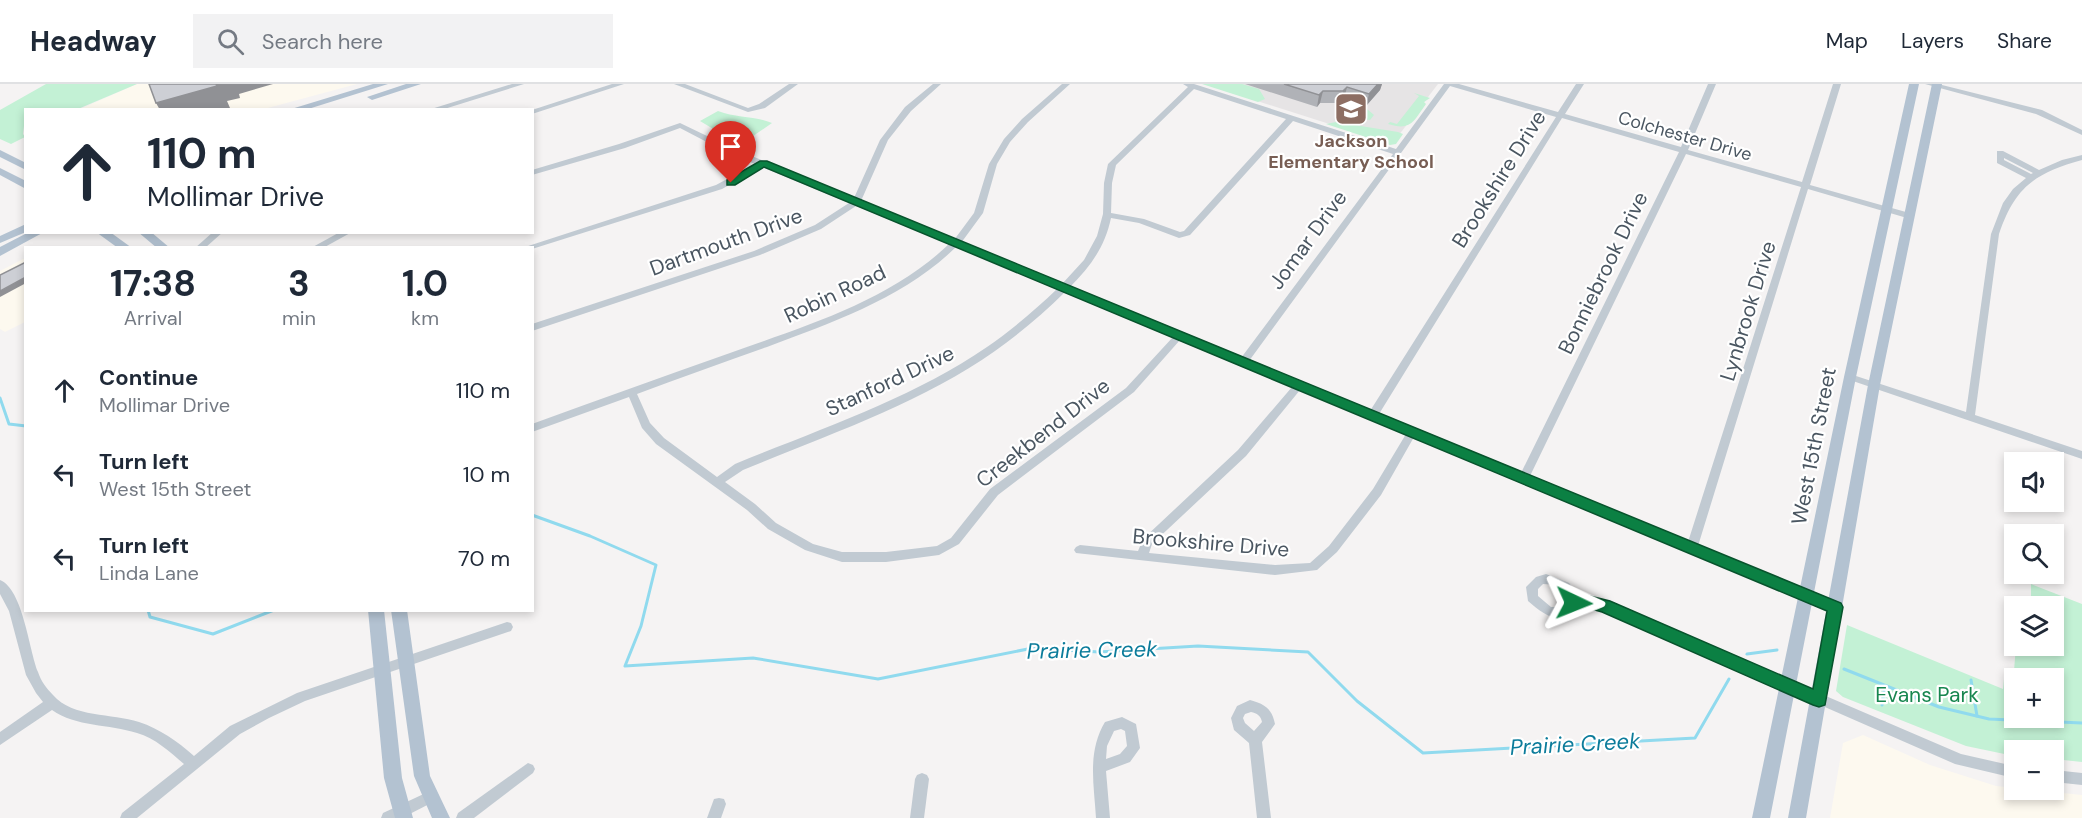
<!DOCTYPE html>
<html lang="en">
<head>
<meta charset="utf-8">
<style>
  :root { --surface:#fff; --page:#f2f2f3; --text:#1f2937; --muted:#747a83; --line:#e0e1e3 }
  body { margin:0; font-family:"DM Sans",sans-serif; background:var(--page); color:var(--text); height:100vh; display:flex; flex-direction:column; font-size:22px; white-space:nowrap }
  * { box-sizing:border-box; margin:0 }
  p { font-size:20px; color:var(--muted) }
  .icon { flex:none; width:33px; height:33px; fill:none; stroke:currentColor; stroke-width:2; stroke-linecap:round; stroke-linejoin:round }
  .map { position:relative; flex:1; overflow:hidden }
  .sheet { position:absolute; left:24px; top:162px; width:510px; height:366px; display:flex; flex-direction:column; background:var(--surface); border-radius:0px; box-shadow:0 3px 9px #0003 }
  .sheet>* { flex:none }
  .banner { position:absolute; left:24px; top:24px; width:510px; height:126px; border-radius:0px; box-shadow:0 3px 9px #0003; background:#fff; color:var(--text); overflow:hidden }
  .fabs { position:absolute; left:2004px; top:368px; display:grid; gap:12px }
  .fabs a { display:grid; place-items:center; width:60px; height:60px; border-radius:0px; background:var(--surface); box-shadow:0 3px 9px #0003; font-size:30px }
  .pin { position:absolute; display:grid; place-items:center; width:51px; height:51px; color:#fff; margin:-62px -26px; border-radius:50% 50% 50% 0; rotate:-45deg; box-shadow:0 0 6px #0007 }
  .pin .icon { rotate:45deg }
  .me { position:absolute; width:66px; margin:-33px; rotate:92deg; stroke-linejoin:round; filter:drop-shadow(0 0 4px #0008) }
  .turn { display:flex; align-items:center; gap:21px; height:126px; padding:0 24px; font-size:27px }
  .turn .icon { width:78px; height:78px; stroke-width:2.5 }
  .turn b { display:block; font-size:42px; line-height:51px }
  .eta { display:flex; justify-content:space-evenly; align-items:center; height:102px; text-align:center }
  .eta b { font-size:36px; font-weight:700; line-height:42px }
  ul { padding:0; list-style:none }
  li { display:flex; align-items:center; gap:18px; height:84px; padding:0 24px }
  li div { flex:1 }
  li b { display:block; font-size:22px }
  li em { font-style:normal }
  header { display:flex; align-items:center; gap:36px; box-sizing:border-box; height:84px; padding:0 30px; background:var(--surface); border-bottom:2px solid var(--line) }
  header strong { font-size:28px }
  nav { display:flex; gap:33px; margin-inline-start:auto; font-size:21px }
  .search { width:420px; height:54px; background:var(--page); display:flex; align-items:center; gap:15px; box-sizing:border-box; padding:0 21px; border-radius:0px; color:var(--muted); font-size:22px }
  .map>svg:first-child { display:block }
  .commercial { fill:#fdf9ef }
  .education { fill:#e6e4e5 }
  .green { fill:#c3f1d5; fill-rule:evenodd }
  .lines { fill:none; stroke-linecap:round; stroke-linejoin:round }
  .stream { stroke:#90daee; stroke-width:3 }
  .minor { fill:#c1cad2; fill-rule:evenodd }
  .major { fill:#b3c2d1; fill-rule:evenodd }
  .wall { fill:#b0b2b7 }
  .shaded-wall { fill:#909195 }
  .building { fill:#cdcfd5; stroke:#909195; stroke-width:1.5 }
  .route { fill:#0b8043; stroke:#07532c; stroke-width:1.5 }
  .labels { text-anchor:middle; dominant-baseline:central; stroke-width:4.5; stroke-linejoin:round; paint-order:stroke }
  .far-street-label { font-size:18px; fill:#4a5661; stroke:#fff }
  .far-education-label { font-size:18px; font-weight:bold; fill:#785e54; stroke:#fff }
  .street-label { font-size:21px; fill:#4a5661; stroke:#fff }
  .park-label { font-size:21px; fill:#17864f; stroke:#fff }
  .water-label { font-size:22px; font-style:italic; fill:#0c7c9b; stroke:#fff }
</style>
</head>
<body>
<header>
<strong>Headway</strong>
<div class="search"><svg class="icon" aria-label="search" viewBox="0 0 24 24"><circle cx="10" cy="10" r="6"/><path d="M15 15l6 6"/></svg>Search here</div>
<nav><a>Map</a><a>Layers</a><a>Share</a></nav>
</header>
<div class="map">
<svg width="2082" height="734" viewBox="0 0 2082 734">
  <rect width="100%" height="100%" fill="#f5f3f3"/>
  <g class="commercial">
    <path d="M137 0H357L264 25 78 26Z"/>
    <path d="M25 174V238L5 248 0 245V187Z"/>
    <path d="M1863 651 1930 681 1996 702 2082 711V734H1830L1843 659Z"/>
  </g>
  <path class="education" d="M1204 0H1438L1392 60Z"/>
  <g class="green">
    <path d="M46 0H137L78 25 26 26 23 50 25 53 11 60 0 55V26Z"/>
    <path d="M1202 0H1242L1259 5 1265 15 1258 18Z"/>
    <path d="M1414 9 1430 14 1424 18 1426 20C1413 38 1411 47 1388 40L1390 38 1397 40 1419 12Z"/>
    <path d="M1347 18 1367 25 1374 31 1370 36 1341 32 1337 27Z"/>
    <path d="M718 27C737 34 755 32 772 39L740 61 700 37Z"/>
    <path d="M1336 38 1398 48 1403 50 1396 60 1390 61 1326 40Z"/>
    <path d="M2031 500 2082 520V678L2054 675V666H2014V672L1966 662 1843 613 1836 607 1847 541 2003 605 2004 595 2014 587 2016 561H2054V522H2026L2031 517ZM2014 594H2054V633H2014Z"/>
  </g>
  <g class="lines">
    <g class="stream">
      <path d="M0 314 9 340 26 342"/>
      <path d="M532 431 590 452 656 481 641 542 625 582 753 574 878 595 1033 564 1099 568 1198 562 1308 568 1357 617 1423 669 1695 654 1729 595"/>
      <path d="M148 526 150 533 213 550 274 526"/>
      <path d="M1747 570 1777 566"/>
      <path d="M1844 585 1939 623 1989 635 2082 639"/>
      <path d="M1971 596 1977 632"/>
      <path d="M1882 621 1885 602"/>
    </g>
    <g class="minor">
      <path d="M512 0H524L441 26H428Z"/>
      <path d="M612 0H624L532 30V26Z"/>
      <path d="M674 0H685L748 24 759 20 789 0H798L765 24 748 28Z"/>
      <path d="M933 0H941L911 27 888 56 861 117 954 156 974 129 989 80 1004 55 1022 35 1062 0H1070L1028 38 1010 58 997 80 983 129 961 159 1062 200 1084 176 1097 152 1103 130 1104 99 1108 80 1188 3 1183 0H1194L1396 65 1444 0H1459L1558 28 1576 0H1584L1565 30 1681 63 1708 0H1716L1688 66 1802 98 1833 0H1841L1810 101 1913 130 1914 132 1910 135 1907 134 1808 105 1698 462 1839 520 1841 523 1839 526 1835 528 1831 526 1414 353 1381 411 1337 468 1317 486 1275 491 1076 469 1074 466 1076 463 1080 461 1138 467 1143 455 1238 366 1292 303 1180 256 1134 308 998 411 959 460 939 471 886 478H842L805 466 768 445 747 426 656 360 642 344 629 313 532 348V340C598 316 664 292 730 269 805 242 890 217 949 160L856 122 821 145 760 171 532 247V240L754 167 815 141 849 119 762 83 722 105 532 165V164H522L716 101 755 80 726 68 680 44 625 64 532 91V86L619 60 680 39 732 64 854 114 880 56 905 23ZM1450 2 1556 33 1370 327 1249 277ZM1194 5 1286 35 1184 147 1180 148 1144 135 1111 129 1112 99 1116 81ZM1562 34 1679 68 1521 389 1379 330ZM1293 37 1393 70 1241 274 1070 203C1090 183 1105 163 1111 134L1139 139 1179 154 1190 151ZM1686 70 1801 103 1688 458 1530 392ZM956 163 1057 205C1035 226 1012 246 987 263 911 315 820 345 735 380L717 393 664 354 650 339 637 310C680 294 724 278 767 263 833 238 904 214 956 163ZM1065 208 1173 253 1126 304 990 405 951 454 937 462 886 468H842L813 460 776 439 755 420 725 398 743 386C827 351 920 320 995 267 1020 249 1043 230 1065 208ZM1300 306 1406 350 1373 405 1329 462 1310 479 1275 481 1149 469 1152 460 1246 372Z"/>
      <path d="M1925 0H1938L2042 26 2082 46V51L2036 30Z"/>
      <path d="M1997 67H2003L2039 86 2062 76 2082 71V76C2035 89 2015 103 1999 150L1975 331 2082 367V375L1847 295 1845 293 1847 291H1853L1966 328 1991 150 2003 119 2013 105 2026 94 1997 79ZM2004 74 2033 89 2031 90 2004 76Z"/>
      <path d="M213 148H223L205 164H195Z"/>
      <path d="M340 148H352L323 164H311Z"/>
      <path d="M1546 490 1569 499 1578 510 1609 519 1961 670 2014 682V694L1955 680 1603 526 1579 520C1565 546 1545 532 1528 517L1526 503 1536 493ZM1543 500C1555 500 1566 506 1568 518L1565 523H1551L1538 512V505Z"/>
      <path d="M0 496C23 505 29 566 38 588 41 597 46 604 53 611 73 634 112 629 139 638 160 645 177 657 194 672L230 642 297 609 507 538 511 539 513 543 511 547 305 617 269 634 240 650 137 734H120L122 729 184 680C170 668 155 654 137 649 109 640 76 643 52 626L0 661V648L43 618 36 609 26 591 9 527 0 510Z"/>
      <path d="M1250 616C1265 620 1272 625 1275 640L1262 658 1271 734H1257L1249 659 1234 646 1231 634 1237 622ZM1251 628C1257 629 1261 632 1262 638L1254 647 1245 639 1243 634 1245 630Z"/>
      <path d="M1122 633 1136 640 1140 664 1130 678 1106 687 1110 734H1096C1094 700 1087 668 1105 638ZM1121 645 1125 647 1127 662 1120 670 1106 675 1107 662 1114 647Z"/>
      <path d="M528 679 533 681 535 685 533 689 474 734H456L458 729Z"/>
      <path d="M2054 686 2082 689V701L2054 698Z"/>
      <path d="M922 689 927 691 929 695 924 734H910L915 695 917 691Z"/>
      <path d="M430 707 435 709 437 713 435 717 402 734H381L383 729Z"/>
      <path d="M719 714 724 715 726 720 721 734H707L714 715Z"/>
    </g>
    <g class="major">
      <path d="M373 0H388L305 26H288Z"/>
      <path d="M406 0H421L372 16 367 13Z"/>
      <path d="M1909 0H1919L1856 293 1770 734H1752L1844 293Z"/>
      <path d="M1932 0H1942L1880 301 1806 734H1788L1868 301Z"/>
      <path d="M0 66 26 79V86L0 73Z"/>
      <path d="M0 84 26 97V105L0 91Z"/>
      <path d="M26 140V148L0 159V152Z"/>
      <path d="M29 148H44L0 172V163Z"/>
      <path d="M96 148H110L132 164H118Z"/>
      <path d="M138 148H151L170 164H157Z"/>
      <path d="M368 526H384L402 694 413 734H395L384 694Z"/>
      <path d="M391 526H407L430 692 450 734H432L414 692Z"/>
    </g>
  </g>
  <path class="wall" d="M1245 0H1382L1380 6 1366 22 1344 15 1341 19H1320L1317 23Z"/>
  <g class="shaded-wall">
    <path d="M216 0H273L239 10 240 14 227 17 230 24 227 26H160L156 19Z"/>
    <path d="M1378 0H1382L1380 6 1366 22 1369 10Z"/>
    <path d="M1347 3 1344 15 1341 19 1343 7Z"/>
    <path d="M1323 7 1320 19 1317 23 1319 11Z"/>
    <path d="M26 193V199L0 213V207Z"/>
  </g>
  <g class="building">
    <path d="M149 0H216L217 2 156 19Z"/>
    <path d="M1284 0H1378L1369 10 1347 3 1343 7H1323L1319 11Z"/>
    <path d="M26 178V193L0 207V191Z"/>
  </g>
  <path class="route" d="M760 77H767L1841 519 1843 523 1825 621 1819 623 1813 621 1602 528 1581 522 1574 526 1569 524 1566 514 1574 508 1610 517 1813 605 1827 527 764 83 735 101H727V96Z"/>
  <defs>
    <g id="school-square" transform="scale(1.725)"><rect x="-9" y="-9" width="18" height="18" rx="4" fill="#8d6e63" stroke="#fff"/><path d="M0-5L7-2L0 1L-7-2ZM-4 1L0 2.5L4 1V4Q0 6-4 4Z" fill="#fff"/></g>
  </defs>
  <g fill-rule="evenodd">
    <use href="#school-square" x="1351" y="25"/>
  </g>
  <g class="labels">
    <g class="far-street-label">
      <text transform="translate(1685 52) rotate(16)">Colchester Drive</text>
    </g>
    <g class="far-education-label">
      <text x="1351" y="57">Jackson<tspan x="1351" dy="21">Elementary School</tspan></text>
    </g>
    <g class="street-label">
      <text transform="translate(1499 95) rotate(-58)">Brookshire Drive</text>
      <text transform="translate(1308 156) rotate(-54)">Jomar Drive</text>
      <text transform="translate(726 158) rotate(-20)">Dartmouth Drive</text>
      <text transform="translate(1603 189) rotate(-64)">Bonniebrook Drive</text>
      <text transform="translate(835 210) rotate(-25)">Robin Road</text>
      <text transform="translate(1748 227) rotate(-73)">Lynbrook Drive</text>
      <text transform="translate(890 297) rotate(-25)">Stanford Drive</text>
      <text transform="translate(1043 349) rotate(-38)">Creekbend Drive</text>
      <text transform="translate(1814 362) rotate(-79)">West 15th Street</text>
      <text transform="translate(1211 459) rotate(5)">Brookshire Drive</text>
    </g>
    <g class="park-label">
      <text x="1927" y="611">Evans Park</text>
    </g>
    <g class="water-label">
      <text transform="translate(1092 566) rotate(-1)">Prairie Creek</text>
      <text transform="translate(1575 660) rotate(-3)">Prairie Creek</text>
    </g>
  </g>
</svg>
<div class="fabs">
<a><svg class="icon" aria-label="sound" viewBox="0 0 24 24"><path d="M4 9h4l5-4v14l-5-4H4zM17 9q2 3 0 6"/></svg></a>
<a><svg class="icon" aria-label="search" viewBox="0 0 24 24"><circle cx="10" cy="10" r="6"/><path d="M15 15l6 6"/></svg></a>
<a><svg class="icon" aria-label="layers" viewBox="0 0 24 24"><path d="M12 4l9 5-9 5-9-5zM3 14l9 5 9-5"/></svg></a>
<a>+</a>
<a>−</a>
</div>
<div class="pin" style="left:731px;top:99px;background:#d93025"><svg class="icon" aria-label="arrive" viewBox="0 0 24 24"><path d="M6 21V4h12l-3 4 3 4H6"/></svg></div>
<svg class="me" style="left:1574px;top:519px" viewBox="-20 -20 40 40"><path d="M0-17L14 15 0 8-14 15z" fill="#0b8043" stroke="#fff" stroke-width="4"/></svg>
<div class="banner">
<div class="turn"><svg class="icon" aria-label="ahead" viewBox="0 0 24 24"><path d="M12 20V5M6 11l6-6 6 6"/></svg><div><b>110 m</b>Mollimar Drive</div></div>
</div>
<section class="sheet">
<div class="eta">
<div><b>17:38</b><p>Arrival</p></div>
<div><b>3</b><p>min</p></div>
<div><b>1.0</b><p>km</p></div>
</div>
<ul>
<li><svg class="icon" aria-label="ahead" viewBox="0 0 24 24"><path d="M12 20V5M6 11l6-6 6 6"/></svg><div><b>Continue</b><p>Mollimar Drive</p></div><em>110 m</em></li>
<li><svg class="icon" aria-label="left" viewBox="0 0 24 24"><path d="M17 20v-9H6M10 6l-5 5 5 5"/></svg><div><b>Turn left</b><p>West 15th Street</p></div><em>10 m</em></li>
<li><svg class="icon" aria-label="left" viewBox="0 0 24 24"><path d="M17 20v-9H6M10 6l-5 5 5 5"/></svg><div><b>Turn left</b><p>Linda Lane</p></div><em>70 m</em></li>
</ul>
</section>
</div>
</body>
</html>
